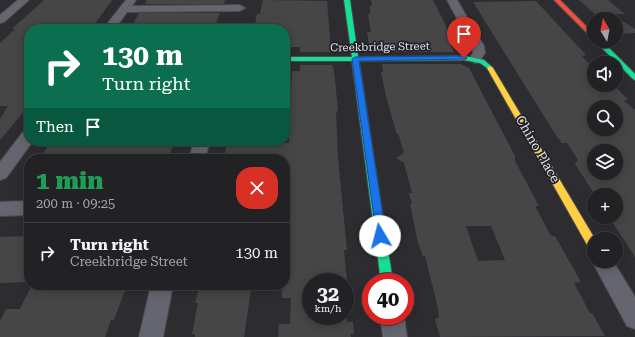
<!DOCTYPE html>
<html lang="en">
<head>
<meta charset="utf-8">
<style>
  :root { --surface:#222225; --page:#2e2f32; --text:#f1f3f6; --muted:#a2a4a7; --line:#3f3f42 }
  body { margin:0; font-family:"Roboto Serif",serif; background:var(--page); color:var(--text); height:100vh; display:flex; flex-direction:column; font-size:15px; white-space:nowrap }
  * { box-sizing:border-box; margin:0 }
  p { font-size:13px; color:var(--muted) }
  .icon { flex:none; width:22px; height:22px; fill:none; stroke:currentColor; stroke-width:2; stroke-linecap:round; stroke-linejoin:round }
  .map { position:relative; flex:1; overflow:hidden }
  .side { position:absolute; left:24px; top:154px; width:266px; height:136px; display:flex; flex-direction:column; background:var(--surface); border-radius:16px; box-shadow:0 2px 10px #0003,0 0 0 1px var(--line) }
  .side>* { flex:none }
  .guide { position:absolute; left:24px; top:24px; width:266px; height:122px; border-radius:16px; box-shadow:0 2px 10px #0003,0 0 0 1px var(--line); background:#0b6e4f; color:#fff; overflow:hidden }
  .needle { width:26px; rotate:350deg }
  .tools { position:absolute; left:587px; top:12px; display:grid; gap:8px }
  .tools a { display:grid; place-items:center; width:36px; height:36px; border-radius:50%; background:var(--surface); box-shadow:0 2px 10px #0003,0 0 0 1px var(--line); font-size:20px }
  .speed { position:absolute; left:302px; top:273px; display:flex; gap:8px; font-size:20px; font-weight:700; text-align:center }
  .speed>* { display:grid; place-content:center; width:52px; height:52px; border-radius:50%; background:var(--surface); box-shadow:0 2px 10px #0003,0 0 0 1px var(--line); line-height:1 }
  .speed small { font-size:10px; font-weight:400 }
  .speed .limit { border:6px solid #d22; background:#fff; color:#111 }
  .pin { position:absolute; display:grid; place-items:center; width:34px; height:34px; color:#fff; margin:-41px -17px; border-radius:50% 50% 50% 0; rotate:-45deg; box-shadow:0 0 4px #0007 }
  .pin .icon { rotate:45deg }
  .me { position:absolute; width:44px; margin:-22px; rotate:352deg; stroke-linejoin:round; filter:drop-shadow(0 0 3px #0008) }
  .turn { display:flex; align-items:center; gap:14px; height:84px; padding:0 12px; font-size:18px }
  .turn .icon { width:52px; height:52px; stroke-width:2.5 }
  .turn b { display:block; font-size:28px; line-height:34px }
  .then { display:flex; align-items:center; height:38px; padding:0 12px; background:#0003; gap:8px; font-size:15px }
  .round { display:grid; place-items:center; flex:none; width:42px; height:42px; border-radius:16px; background:var(--page) }
  .overview { display:flex; align-items:center; justify-content:space-between; height:68px; padding:0 12px }
  h1 { font-size:24px; font-weight:800; line-height:30px; color:#1e9e55 }
  ul { padding:0; list-style:none }
  li { display:flex; align-items:center; gap:12px; height:60px; padding:0 12px; border-top:1px solid var(--line) }
  li div { flex:1 }
  li b { display:block; font-size:15px }
  li em { font-style:normal }
  .map>svg:first-child { display:block }
  .building { fill:#474647; fill-rule:evenodd }
  .lines { fill:none; stroke-linecap:round; stroke-linejoin:round }
  .street-casing { stroke:#4b4b4d; stroke-width:2 }
  .fast-casing { stroke:#4b4b4d; stroke-width:2 }
  .slow-casing { stroke:#4b4b4d; stroke-width:2 }
  .jam-casing { stroke:#4b4b4d; stroke-width:2 }
  .street { fill:#64656e; fill-rule:evenodd }
  .fast { fill:#16e098; fill-rule:evenodd }
  .slow { fill:#ffcf43; fill-rule:evenodd }
  .jam { fill:#f24e42; fill-rule:evenodd }
  .route { fill:#1a73e8; stroke:#114b97 }
  .labels { text-anchor:middle; dominant-baseline:central; stroke-width:3.5; stroke-linejoin:round; paint-order:stroke }
  .far-street-label { font-size:11px; fill:#e3e4e8; stroke:#212229 }
  .street-label { font-size:13px; fill:#e3e4e8; stroke:#212229 }
</style>
</head>
<body>
<div class="map">
<svg width="635" height="337" viewBox="0 0 635 337">
  <rect width="100%" height="100%" fill="#2d2d31"/>
  <g class="building">
    <path d="M44 0H112L91 29H29V105L0 140V119L8 106H0V43L15 29H12Z"/>
    <path d="M147 0H225L224 4H145Z"/>
    <path d="M263 0 327 1 331 52H300V47H285V29H254L257 14H260Z"/>
    <path d="M371 0H433L449 32H452L459 45H450L454 52H380L379 46 369 45 367 32H371L368 14H370V6H372Z"/>
    <path d="M579 0H608L625 14H595Z"/>
    <path d="M536 1 586 55 582 56 594 69V85H614L628 100H623L635 110V257L609 217H616V195H595L575 164 578 160 567 143H562L557 137 473 2ZM594 107H616V129H594ZM594 151H616V173H594Z"/>
    <path d="M139 13H220L214 29H130Z"/>
    <path d="M616 17 635 29V33L616 34Z"/>
    <path d="M382 64H461L469 68 515 156V161L539 206H535L551 236H555L581 282 574 283 590 313H592L605 336 440 337 435 319 439 318 437 304 425 256H423L418 243 410 204H412L409 193H412L404 163 396 158 404 153 399 136 396 132 386 96 381 72H383ZM466 226H491L505 260 478 261Z"/>
    <path d="M300 65H332L334 71 338 109 336 114 338 158 347 250H344L347 282H311V316H347V322H353L354 334H351V337H278L279 324H290L291 298H282V285H285V227H287V203L285 202 286 159H224L227 142 232 141H249L256 143H289L292 71H300Z"/>
    <path d="M51 141H175L168 159H39Z"/>
    <path d="M29 236V282L0 283V237Z"/>
    <path d="M32 285H50L48 289H79L80 285H127L114 320H111L105 337H0V321L6 309H20Z"/>
    <path d="M200 285H224L223 288 251 289 244 337H195V334H192L198 303H195Z"/>
  </g>
  <g class="lines">
    <g class="street-casing">
      <g id="street">
        <path d="M18 0H29L4 22 0 23V15Z"/>
        <path d="M126 0H136L132 6 240 5 245 8 240 11 127 12 115 29H103Z"/>
        <path d="M447 0H457L484 46 485 53 479 62 475 63 469 59 473 53 472 46Z"/>
        <path d="M29 131V141H33L6 178 0 180V162L23 132Z"/>
        <path d="M194 141H210L205 159H189Z"/>
        <path d="M29 201V215L0 216V202Z"/>
        <path d="M594 256V261H613L635 297V329L627 326 592 261Z"/>
        <path d="M151 285H173L163 337H139Z"/>
        <path d="M380 316H404L407 337H383Z"/>
      </g>
    </g>
    <g class="fast-casing">
      <g id="fast">
        <path d="M344 0H350L358 57 464 56 484 60 493 68 490 70 480 63 464 60 359 61 393 282H381L352 61H285V57H352Z"/>
        <path d="M595 41H602L635 74V80L633 79Z"/>
      </g>
    </g>
    <g class="slow-casing">
      <path id="slow" d="M490 66 493 68 595 239 594 251 590 250 487 68Z"/>
    </g>
    <g class="jam-casing">
      <path id="jam" d="M554 0H560L594 34V39L592 38Z"/>
    </g>
    <use href="#street" class="street"/>
    <use href="#fast" class="fast"/>
    <use href="#slow" class="slow"/>
    <use href="#jam" class="jam"/>
  </g>
  <path class="route" d="M464 56 467 58 466 59 359 61 386 236 380 241 377 239 352 59 355 57Z"/>
  <g class="labels">
    <g class="far-street-label">
      <text transform="translate(380 47) rotate(-1)">Creekbridge Street</text>
    </g>
    <g class="street-label">
      <text transform="translate(538 149) rotate(60)">Chino Place</text>
    </g>
  </g>
</svg>
<div class="tools">
<a><svg class="needle" viewBox="-14 -14 28 28"><path d="M0-13l5 13h-10z" fill="#e53935"/><path d="M0 13l5-13h-10z" fill="#a2a4a7"/></svg></a>
<a><svg class="icon" aria-label="sound" viewBox="0 0 24 24"><path d="M4 9h4l5-4v14l-5-4H4zM17 9q2 3 0 6"/></svg></a>
<a><svg class="icon" aria-label="search" viewBox="0 0 24 24"><circle cx="10" cy="10" r="6"/><path d="M15 15l6 6"/></svg></a>
<a><svg class="icon" aria-label="layers" viewBox="0 0 24 24"><path d="M12 4l9 5-9 5-9-5zM3 14l9 5 9-5"/></svg></a>
<a>+</a>
<a>−</a>
</div>
<div class="speed"><div>32<small>km/h</small></div><div class="limit">40</div></div>
<div class="pin" style="left:464px;top:58px;background:#d93025"><svg class="icon" aria-label="arrive" viewBox="0 0 24 24"><path d="M6 21V4h12l-3 4 3 4H6"/></svg></div>
<svg class="me" style="left:380px;top:236px" viewBox="-20 -20 40 40"><circle r="19" fill="#fff"/><path d="M0-13L10 11 0 6-10 11z" fill="#1a73e8"/></svg>
<div class="guide">
<div class="turn"><svg class="icon" aria-label="right" viewBox="0 0 24 24"><path d="M7 20v-9h11M14 6l5 5-5 5"/></svg><div><b>130 m</b>Turn right</div></div>
<div class="then">Then<svg class="icon" aria-label="arrive" viewBox="0 0 24 24"><path d="M6 21V4h12l-3 4 3 4H6"/></svg></div>
</div>
<section class="side">
<div class="overview"><div><h1>1 min</h1><p>200 m · 09:25</p></div><a class="round" style="background:#d93025;color:#fff"><svg class="icon" aria-label="close" viewBox="0 0 24 24"><path d="M6 6l12 12M18 6L6 18"/></svg></a></div>
<ul>
<li><svg class="icon" aria-label="right" viewBox="0 0 24 24"><path d="M7 20v-9h11M14 6l5 5-5 5"/></svg><div><b>Turn right</b><p>Creekbridge Street</p></div><em>130 m</em></li>
</ul>
</section>
</div>
</body>
</html>
